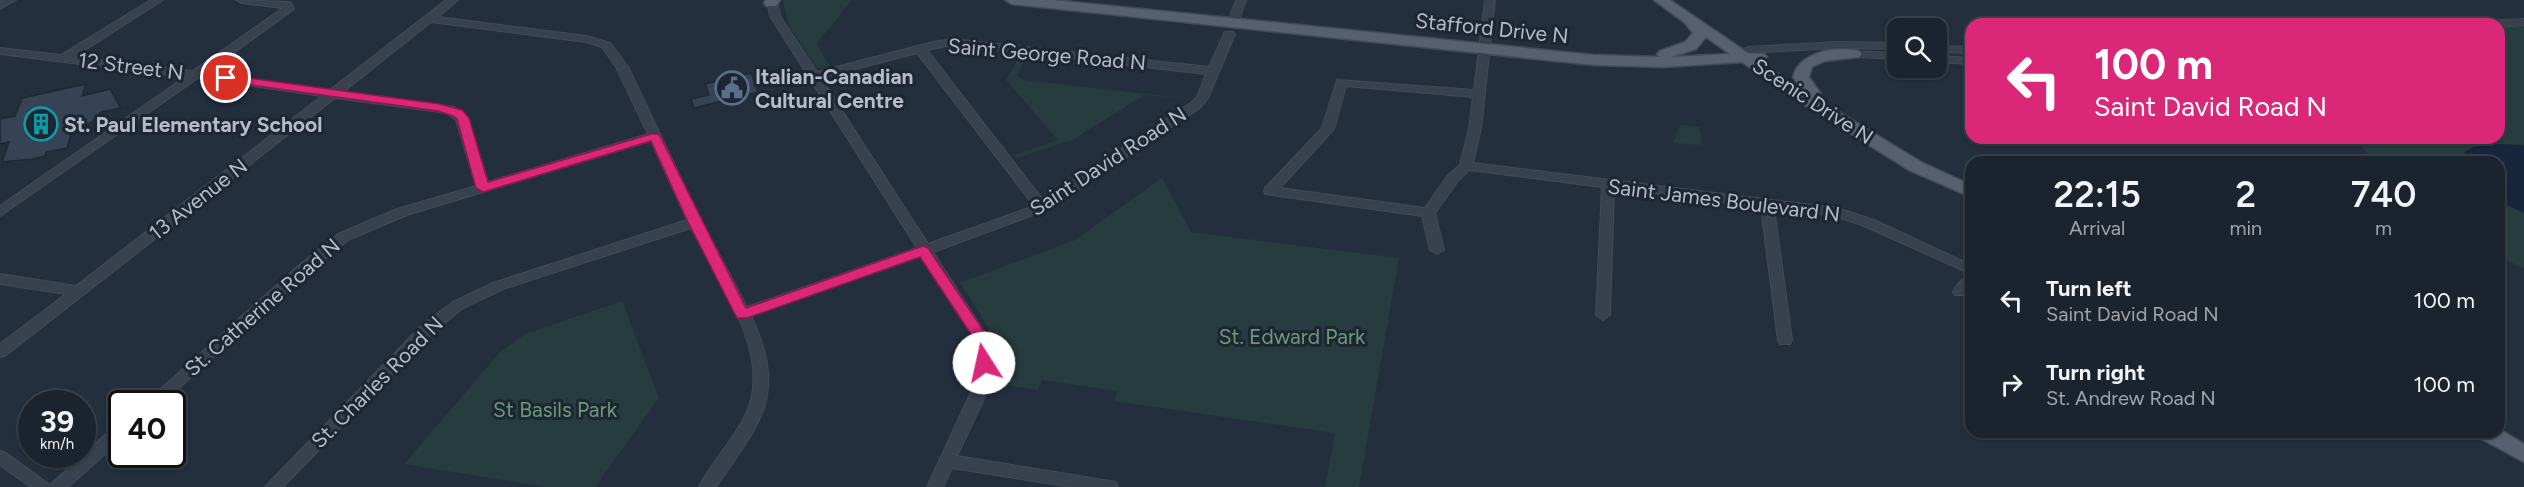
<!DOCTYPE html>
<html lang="en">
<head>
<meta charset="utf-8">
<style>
  :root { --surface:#1b232e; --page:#242b36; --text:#f1f3f6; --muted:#a0a4aa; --line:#39404a }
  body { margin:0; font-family:Figtree,sans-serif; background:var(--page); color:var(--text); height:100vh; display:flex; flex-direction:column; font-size:22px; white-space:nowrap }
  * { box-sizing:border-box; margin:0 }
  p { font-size:20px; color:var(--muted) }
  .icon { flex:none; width:33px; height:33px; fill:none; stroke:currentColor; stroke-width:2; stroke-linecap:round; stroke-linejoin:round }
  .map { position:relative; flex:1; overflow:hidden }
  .side { position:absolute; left:1965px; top:156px; width:540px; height:282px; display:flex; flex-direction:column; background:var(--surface); border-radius:18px; box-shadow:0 2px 4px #0004,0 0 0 2px var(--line) }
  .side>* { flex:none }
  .banner { position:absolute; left:1965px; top:18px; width:540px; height:126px; border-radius:18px; box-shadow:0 2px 4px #0004,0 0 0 2px var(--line); background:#db2777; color:#fff; overflow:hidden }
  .buttons { position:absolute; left:1887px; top:18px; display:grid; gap:12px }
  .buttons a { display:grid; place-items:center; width:60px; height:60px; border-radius:12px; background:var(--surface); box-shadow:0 2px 4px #0004,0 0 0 2px var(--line); font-size:30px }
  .speed { position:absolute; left:18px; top:390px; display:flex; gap:12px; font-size:30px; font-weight:700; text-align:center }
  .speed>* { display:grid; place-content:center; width:78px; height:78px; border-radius:50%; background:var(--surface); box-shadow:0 2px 4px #0004,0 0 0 2px var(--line); line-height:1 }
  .speed small { font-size:15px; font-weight:400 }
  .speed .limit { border:3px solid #111; border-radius:9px; background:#fff; color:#111 }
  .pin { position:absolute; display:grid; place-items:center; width:51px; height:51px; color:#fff; margin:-26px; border:3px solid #fff; border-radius:50%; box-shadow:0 2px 6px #0007 }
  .me { position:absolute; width:66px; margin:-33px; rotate:350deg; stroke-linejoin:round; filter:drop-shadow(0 0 4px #0008) }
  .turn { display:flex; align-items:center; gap:21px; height:126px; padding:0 30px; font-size:27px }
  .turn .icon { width:78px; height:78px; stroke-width:2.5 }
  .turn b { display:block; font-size:42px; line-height:51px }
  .eta { display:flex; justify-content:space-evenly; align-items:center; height:102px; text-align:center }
  .eta b { font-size:36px; font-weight:600; line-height:42px }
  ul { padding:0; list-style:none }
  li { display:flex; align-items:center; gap:18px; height:84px; padding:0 30px }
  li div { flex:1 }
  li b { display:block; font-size:22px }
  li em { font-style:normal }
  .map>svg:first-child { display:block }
  .green { fill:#263c3f }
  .water { fill:#17263c }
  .building { fill:#364354; stroke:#1f2835; stroke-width:1.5 }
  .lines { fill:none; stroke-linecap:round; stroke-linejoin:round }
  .minor-casing { stroke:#414a57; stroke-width:2 }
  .major-casing { stroke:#414a57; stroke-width:3 }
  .minor { fill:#38414e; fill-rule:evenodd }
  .major { fill:#56606e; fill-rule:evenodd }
  .route { fill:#db2777; stroke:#8e194d; stroke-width:1.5 }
  .labels { text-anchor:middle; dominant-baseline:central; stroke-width:6; stroke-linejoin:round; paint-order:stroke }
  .street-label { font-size:21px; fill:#b4bcc9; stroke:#1d2633 }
  .poi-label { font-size:21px; font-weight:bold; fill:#b4bcc9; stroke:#1d2633; text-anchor:start }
  .park-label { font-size:21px; fill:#6b9a76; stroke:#1d2633 }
</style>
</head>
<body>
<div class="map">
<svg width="2524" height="487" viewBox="0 0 2524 487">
  <rect width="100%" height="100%" fill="#242f3e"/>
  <g class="green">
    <path d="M783 0H852L816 44 832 69 817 68 788 24Z"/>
    <path d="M2524 26V269L2499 256V162H2374L2356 138H2499V27Z"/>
    <path d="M1020 56H1027L1017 75 1023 80 1192 99 1144 95 1074 139 1017 158 1014 155 1058 140 1006 80Z"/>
    <path d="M1680 125 1699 127 1702 145 1673 143Z"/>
    <path d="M1162 178 1191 232 1399 258 1359 487H1325L1335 433 1114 401 1118 391 1042 380 1038 390 1000 384C1001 339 983 319 960 283L1075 240Z"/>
    <path d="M622 301 659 398 595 487H546L404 464 500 352 525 334Z"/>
  </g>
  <path class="water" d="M2501 144 2524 145V213L2499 201V162H2462C2462 143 2487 145 2501 144Z"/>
  <g class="building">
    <path d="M751 73 758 92 694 108 691 99 709 95 705 84Z"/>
    <path d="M86 84 82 96 110 89 121 108 101 112 91 123 73 127 67 148 46 152 45 156 33 159 2 162 9 142 0 144V119L15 116 22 98Z"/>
  </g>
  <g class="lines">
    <g class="minor-casing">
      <g id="minor">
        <path d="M3 0H16L0 9V2Z"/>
        <path d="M151 0H163L74 57 193 71 283 8 241 3 236 0 287 2 291 3 294 9 206 73 330 90 446 0H458L438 17 587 36 610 43 628 67 701 220 747 307 917 248 770 16 767 0H777L780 16 817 72 933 42 952 39 1209 67 1225 32H1233L1235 34 1208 98 1200 108 1047 210 933 252 987 336 990 363 989 388 957 456 1110 481 1116 482 1118 487H1071L952 468 943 487H927L973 388 976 363 973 336 922 256 751 316C788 396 761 421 716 487H699C712 461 734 440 746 414 774 355 718 280 691 228L503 289 463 308 432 333 283 487H265L422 325 453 302 493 283 687 220 651 141 407 215 348 240 306 274 161 404H144L296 268 338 234 397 209 476 186 456 120 447 113 335 98 5 356 0 357V344L66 294 0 284V274L76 286 322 96 198 78 0 216V206L185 77 0 54V48L61 55ZM431 22 586 42 602 47 616 67 648 134 488 182 468 118 454 107 343 92ZM952 45 1206 74 1197 97 1192 102 1043 200 927 50ZM917 53 1034 206 928 244 821 78Z"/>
        <path d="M1236 0H1246L1238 22 1233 25 1228 22Z"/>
        <path d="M1485 0H1495L1481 128 1473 163 1837 208 1874 220 1971 265V288L1965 295H1955L1953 292C1957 285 1963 277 1971 274L1864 226 1835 216 1774 208 1792 340 1790 344H1780L1778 340 1761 207 1614 188 1610 315 1603 320 1596 315 1602 187 1469 170 1458 181 1435 213 1444 250 1437 254 1430 250 1422 216 1265 194 1264 191 1265 188 1322 128 1337 80 1474 90ZM1346 86 1473 97 1469 128 1460 165 1448 175 1425 208 1280 188 1334 129Z"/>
        <path d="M2524 19V25L2499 27V24H2481L2486 21Z"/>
        <path d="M1837 42 1898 43V49L1837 48 1748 53 1742 50 1748 47Z"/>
        <path d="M1936 46 1971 47V53L1936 52Z"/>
        <path d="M1845 51 1898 53V59L1841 56 1839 54Z"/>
        <path d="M1936 56 1971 58V64L1936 62Z"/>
        <path d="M122 423V439L68 487H31L0 465V451L6 453 50 485 116 425Z"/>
      </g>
    </g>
    <g class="major-casing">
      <g id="major">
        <path d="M766 0H780L776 6H766L764 3Z"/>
        <path d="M1005 0H1053L1594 55 1660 57 1657 54 1660 51 1685 42 1693 33 1685 23 1654 0H1670L1748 53 1764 54 1767 57 1760 61 1802 90 1793 77C1799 52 1837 45 1859 51L1862 54 1859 57 1825 61 1812 67 1809 77 1821 94 1816 98 1921 162 1971 185V197L1909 170 1792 97 1742 62 1664 67 1594 65 1012 4ZM1706 37 1730 54 1671 57 1696 49Z"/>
        <path d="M2499 429 2524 444V462L2480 438 2477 432H2499Z"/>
      </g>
    </g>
    <use href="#minor" class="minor"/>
    <use href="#major" class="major"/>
  </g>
  <path class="route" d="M226 75 439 104 462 110 469 118 488 182 651 134H659L746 308 923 246 928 248 987 336 991 363 989 367H978L973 337 920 257 747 318H737L688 222 651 141 483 192 476 188 457 119 453 116 438 111 222 81V76Z"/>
  <defs>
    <g id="civic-ring" transform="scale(1.725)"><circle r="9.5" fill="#1d2633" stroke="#5c6f8a" stroke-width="1.5"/><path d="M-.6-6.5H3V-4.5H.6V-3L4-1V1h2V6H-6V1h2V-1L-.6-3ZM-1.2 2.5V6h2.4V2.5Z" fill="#5c6f8a"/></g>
    <g id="building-ring" transform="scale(1.725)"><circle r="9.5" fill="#1d2633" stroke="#0f9aa8" stroke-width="1.5"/><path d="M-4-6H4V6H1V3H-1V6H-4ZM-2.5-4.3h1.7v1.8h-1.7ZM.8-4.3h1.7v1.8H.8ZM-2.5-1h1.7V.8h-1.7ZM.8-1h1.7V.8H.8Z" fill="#0f9aa8"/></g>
  </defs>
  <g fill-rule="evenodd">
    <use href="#civic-ring" x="732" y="88"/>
    <use href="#building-ring" x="41" y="124"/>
  </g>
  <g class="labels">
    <g class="street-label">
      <text transform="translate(1492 28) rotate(6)">Stafford Drive N</text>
      <text transform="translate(1047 54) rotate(5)">Saint George Road N</text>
      <text transform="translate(131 66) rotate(7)">12 Street N</text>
      <text transform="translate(1813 101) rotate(33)">Scenic Drive N</text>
      <text transform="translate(1108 161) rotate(-33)">Saint David Road N</text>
      <text transform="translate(198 199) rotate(-38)">13 Avenue N</text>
      <text transform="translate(1724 200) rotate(7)">Saint James Boulevard N</text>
      <text transform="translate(262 307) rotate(-41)">St. Catherine Road N</text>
      <text transform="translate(377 382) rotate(-45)">St. Charles Road N</text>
    </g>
    <g class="poi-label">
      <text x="755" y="76">Italian-Canadian<tspan x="755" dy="24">Cultural Centre</tspan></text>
      <text x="64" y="124">St. Paul Elementary School</text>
    </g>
    <g class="park-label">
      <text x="1292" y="336">St. Edward Park</text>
      <text x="555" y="409">St Basils Park</text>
    </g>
  </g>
</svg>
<div class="buttons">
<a><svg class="icon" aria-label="search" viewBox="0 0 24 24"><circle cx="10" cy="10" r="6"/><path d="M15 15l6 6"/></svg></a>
</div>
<div class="speed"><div>39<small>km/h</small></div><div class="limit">40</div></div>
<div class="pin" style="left:226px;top:78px;background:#d93025"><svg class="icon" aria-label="arrive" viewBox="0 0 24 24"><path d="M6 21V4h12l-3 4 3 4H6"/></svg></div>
<svg class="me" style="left:984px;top:363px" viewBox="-20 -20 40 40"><circle r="19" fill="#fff"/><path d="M0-13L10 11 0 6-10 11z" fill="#db2777"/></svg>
<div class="banner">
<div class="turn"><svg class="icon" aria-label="left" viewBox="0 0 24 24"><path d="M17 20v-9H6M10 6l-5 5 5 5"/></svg><div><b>100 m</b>Saint David Road N</div></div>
</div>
<section class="side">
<div class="eta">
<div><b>22:15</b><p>Arrival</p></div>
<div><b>2</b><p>min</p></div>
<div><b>740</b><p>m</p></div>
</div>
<ul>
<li><svg class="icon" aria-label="left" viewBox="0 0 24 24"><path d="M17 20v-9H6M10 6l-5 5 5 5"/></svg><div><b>Turn left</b><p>Saint David Road N</p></div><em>100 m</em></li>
<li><svg class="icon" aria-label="right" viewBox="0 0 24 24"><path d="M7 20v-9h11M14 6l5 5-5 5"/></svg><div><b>Turn right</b><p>St. Andrew Road N</p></div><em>100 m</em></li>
</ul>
</section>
</div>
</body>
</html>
